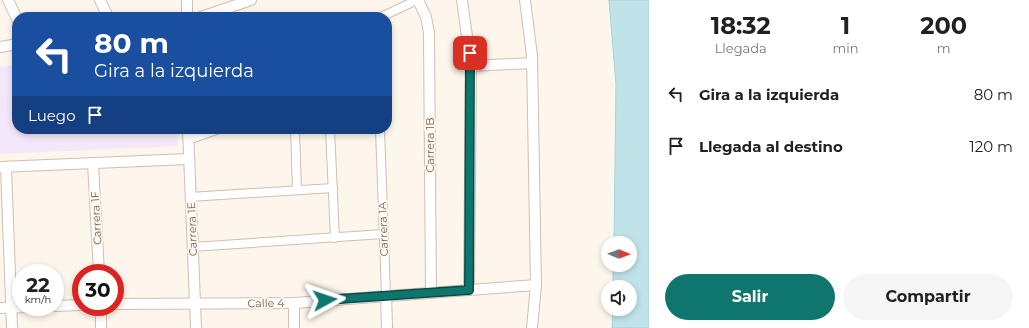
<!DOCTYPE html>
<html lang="es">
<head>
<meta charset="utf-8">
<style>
  :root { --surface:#fff; --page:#f6f6f6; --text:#202124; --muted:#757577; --accent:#0f766e }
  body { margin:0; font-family:Montserrat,sans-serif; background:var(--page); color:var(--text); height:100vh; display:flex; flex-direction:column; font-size:15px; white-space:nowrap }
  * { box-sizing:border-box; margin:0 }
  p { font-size:13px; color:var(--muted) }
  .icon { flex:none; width:22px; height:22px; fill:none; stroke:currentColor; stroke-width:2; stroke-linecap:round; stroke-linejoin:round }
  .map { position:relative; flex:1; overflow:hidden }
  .side { display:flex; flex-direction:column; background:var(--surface); width:380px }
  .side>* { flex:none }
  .hud { position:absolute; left:12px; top:12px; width:380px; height:122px; border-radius:16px; box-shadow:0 2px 6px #0003; background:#1a4fa0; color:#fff; overflow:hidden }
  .needle { width:26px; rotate:91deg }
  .tools { position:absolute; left:601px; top:236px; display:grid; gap:8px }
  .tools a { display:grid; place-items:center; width:36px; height:36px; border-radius:50%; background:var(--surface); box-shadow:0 2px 6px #0003; font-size:20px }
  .speed { position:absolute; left:12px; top:264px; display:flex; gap:8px; font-size:20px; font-weight:700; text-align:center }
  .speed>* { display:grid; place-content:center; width:52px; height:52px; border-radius:50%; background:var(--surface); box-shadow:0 2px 6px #0003; line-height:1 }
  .speed small { font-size:10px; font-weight:400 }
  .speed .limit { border:6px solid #d22; background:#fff; color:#111 }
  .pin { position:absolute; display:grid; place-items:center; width:34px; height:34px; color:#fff; margin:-17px; border-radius:8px; box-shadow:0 2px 6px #0006 }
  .me { position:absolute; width:44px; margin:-22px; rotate:85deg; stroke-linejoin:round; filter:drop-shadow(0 0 3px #0008) }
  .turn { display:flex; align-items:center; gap:14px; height:84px; padding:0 16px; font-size:18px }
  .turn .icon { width:52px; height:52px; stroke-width:2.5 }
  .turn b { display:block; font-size:28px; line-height:34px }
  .then { display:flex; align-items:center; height:38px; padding:0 16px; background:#0003; gap:8px; font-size:15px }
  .eta { display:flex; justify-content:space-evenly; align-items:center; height:68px; text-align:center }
  .eta b { font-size:24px; font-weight:700; line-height:28px }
  .action { display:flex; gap:8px; margin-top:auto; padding:8px 16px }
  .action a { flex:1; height:46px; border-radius:24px; background:var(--accent); color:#fff; font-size:16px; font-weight:700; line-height:46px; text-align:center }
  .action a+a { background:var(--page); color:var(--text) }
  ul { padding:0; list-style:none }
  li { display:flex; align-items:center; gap:12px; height:52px; padding:0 16px }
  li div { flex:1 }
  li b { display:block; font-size:15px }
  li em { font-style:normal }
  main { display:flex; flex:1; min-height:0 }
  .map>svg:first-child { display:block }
  .education { fill:#f3e8fa }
  .water { fill:#bfe3e8; stroke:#a5d3da }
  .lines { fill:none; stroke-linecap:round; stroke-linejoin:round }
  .pedestrian-casing { stroke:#d1beb0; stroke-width:10 }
  .minor-casing { stroke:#d1beb0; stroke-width:12 }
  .pedestrian { stroke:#fff; stroke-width:8 }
  .minor { stroke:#fff; stroke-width:10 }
  .route-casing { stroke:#0a4d48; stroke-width:10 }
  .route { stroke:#0f766e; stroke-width:7 }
  .labels { text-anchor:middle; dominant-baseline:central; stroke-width:3.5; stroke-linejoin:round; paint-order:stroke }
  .street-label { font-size:11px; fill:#7a5c4d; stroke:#fffaf3 }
</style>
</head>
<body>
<main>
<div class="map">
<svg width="649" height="328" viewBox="0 0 649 328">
  <rect width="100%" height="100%" fill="#fdf6ec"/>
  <path class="education" d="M17 64V129H177L178 146 0 154V67Z"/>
  <path class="water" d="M609 0H649V328H612L613 309H630V287H613V265H630V243H614L616 84Z"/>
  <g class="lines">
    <g class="pedestrian-casing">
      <g id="pedestrian">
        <path d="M381 17 417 0"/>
        <path d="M295 129 297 190"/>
        <path d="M330 129 335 238"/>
        <path d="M380 129 386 295"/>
        <path d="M188 140 219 129"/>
        <path d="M190 197 333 188"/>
        <path d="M192 247 383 234"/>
      </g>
    </g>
    <g class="minor-casing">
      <g id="minor">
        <path d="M8 0 17 19"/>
        <path d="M100 0 108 17"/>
        <path d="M418 0 426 17 429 33 431 292"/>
        <path d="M462 0 471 66 469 290"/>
        <path d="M525 0 532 56 536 285 532 328"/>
        <path d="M187 17V0"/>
        <path d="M201 17 251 0"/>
        <path d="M0 47 17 44"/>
        <path d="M471 66 532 63"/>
        <path d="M188 129 196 328"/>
        <path d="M93 163 99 273"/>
        <path d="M0 167 189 159"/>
        <path d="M6 167 12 328"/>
        <path d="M386 295 387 328"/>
        <path d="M294 303V328"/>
        <path d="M115 304 294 303 536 285"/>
        <path d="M55 306 81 305"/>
        <path d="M101 307V328"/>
        <path d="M0 308 33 307"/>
      </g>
    </g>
    <use href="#pedestrian" class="pedestrian"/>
    <use href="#minor" class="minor"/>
  </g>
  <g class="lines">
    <g class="route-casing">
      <path id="route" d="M325 300 469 290 470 53"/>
    </g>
    <use href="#route" class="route"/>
  </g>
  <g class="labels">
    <g class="street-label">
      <text transform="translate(430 145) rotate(-90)">Carrera 1B</text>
      <text transform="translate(96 218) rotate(-93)">Carrera 1F</text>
      <text transform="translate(192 229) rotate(-92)">Carrera 1E</text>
      <text transform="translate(383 229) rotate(-92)">Carrera 1A</text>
      <text transform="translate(266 303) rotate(-1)">Calle 4</text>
    </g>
  </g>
</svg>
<div class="tools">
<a><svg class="needle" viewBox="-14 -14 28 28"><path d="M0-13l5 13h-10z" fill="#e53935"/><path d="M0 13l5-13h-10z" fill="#757577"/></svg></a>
<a><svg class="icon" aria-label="sound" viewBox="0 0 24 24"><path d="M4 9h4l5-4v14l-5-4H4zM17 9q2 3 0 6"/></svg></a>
</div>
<div class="speed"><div>22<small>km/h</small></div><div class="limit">30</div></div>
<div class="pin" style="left:470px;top:53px;background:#d93025"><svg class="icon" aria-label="arrive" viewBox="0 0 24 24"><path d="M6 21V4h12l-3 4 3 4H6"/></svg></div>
<svg class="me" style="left:325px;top:300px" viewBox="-20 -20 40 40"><path d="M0-17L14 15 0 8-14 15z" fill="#0f766e" stroke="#fff" stroke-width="4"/></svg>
<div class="hud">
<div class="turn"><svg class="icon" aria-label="left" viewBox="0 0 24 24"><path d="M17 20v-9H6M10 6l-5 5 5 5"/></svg><div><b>80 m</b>Gira a la izquierda</div></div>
<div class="then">Luego<svg class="icon" aria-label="arrive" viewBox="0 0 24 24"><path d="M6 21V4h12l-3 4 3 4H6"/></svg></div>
</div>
</div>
<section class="side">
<div class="eta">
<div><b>18:32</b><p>Llegada</p></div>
<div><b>1</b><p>min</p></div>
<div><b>200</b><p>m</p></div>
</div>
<ul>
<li><svg class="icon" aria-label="left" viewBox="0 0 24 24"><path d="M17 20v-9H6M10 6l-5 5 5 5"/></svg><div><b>Gira a la izquierda</b></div><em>80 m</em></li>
<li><svg class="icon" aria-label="arrive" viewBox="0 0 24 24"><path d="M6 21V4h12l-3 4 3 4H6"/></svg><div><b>Llegada al destino</b></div><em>120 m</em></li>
</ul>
<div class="action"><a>Salir</a><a>Compartir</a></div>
</section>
</main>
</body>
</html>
